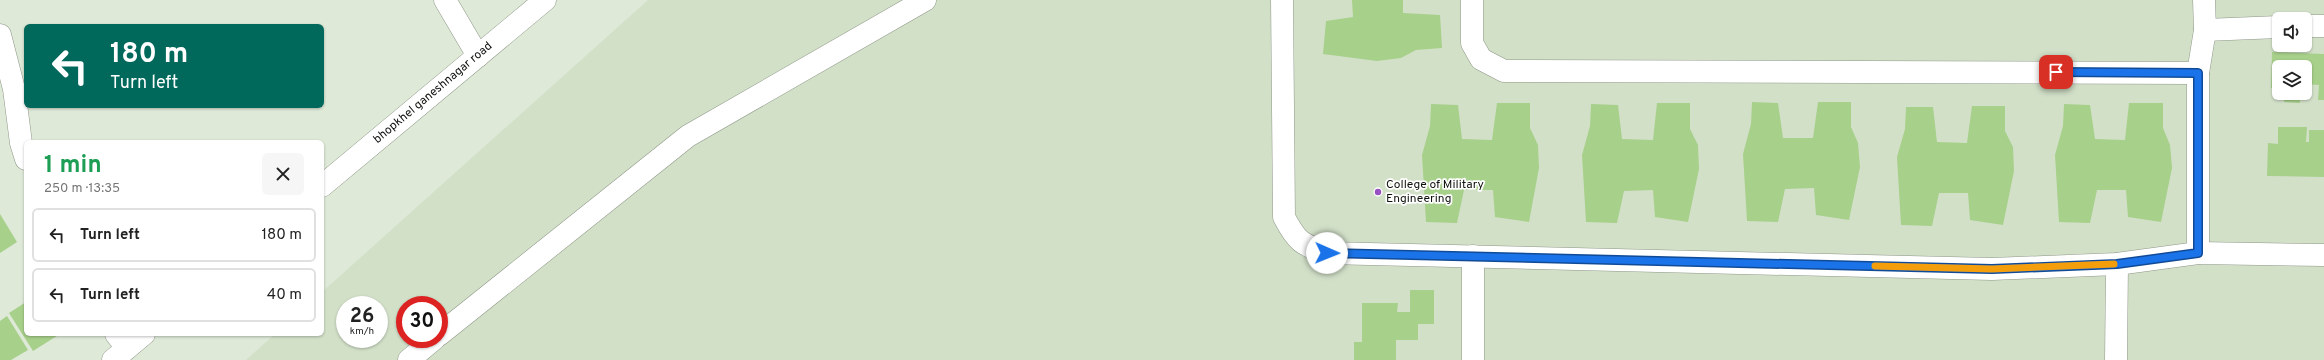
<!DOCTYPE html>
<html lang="en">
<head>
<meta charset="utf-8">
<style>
  :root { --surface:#fff; --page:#f6f6f6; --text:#222; --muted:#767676; --line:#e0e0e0 }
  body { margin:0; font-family:Overpass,sans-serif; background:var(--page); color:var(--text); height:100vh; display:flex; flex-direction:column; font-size:15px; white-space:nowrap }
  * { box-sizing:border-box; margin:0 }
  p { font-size:13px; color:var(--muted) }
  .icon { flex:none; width:22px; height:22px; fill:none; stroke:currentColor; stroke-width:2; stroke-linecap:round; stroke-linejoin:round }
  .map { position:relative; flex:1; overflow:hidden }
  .panel { position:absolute; left:24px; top:140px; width:300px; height:196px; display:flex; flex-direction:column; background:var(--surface); border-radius:6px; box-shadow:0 1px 3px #0004 }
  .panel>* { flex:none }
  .hud { position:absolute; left:24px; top:24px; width:300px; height:84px; border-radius:6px; box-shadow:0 1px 3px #0004; background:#00695c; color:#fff; overflow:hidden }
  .fabs { position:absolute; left:2272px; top:12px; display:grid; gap:8px }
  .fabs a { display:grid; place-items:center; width:40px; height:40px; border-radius:6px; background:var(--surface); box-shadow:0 1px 3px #0004; font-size:20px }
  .speed { position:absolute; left:336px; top:296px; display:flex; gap:8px; font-size:20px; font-weight:700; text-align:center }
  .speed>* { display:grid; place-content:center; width:52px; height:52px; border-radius:50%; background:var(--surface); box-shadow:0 1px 3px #0004; line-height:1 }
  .speed small { font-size:10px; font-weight:400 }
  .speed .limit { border:6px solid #d22; background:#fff; color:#111 }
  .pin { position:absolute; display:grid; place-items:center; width:34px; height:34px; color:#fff; margin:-17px; border-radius:8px; box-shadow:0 2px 6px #0006 }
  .me { position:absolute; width:44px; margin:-22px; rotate:91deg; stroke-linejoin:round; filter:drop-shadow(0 0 3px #0008) }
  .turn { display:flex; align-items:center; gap:14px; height:84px; padding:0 20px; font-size:18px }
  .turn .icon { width:52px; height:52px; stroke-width:2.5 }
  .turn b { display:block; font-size:28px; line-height:34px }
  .round { display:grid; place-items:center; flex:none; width:42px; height:42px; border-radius:6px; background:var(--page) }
  .headline { display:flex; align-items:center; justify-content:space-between; height:68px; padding:0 20px }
  h1 { font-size:24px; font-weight:700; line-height:30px; color:#1e9e55 }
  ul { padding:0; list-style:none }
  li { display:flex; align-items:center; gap:12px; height:54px; margin:0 8px 6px; padding:0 12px; border:2px solid var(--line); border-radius:6px }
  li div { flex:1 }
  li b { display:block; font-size:15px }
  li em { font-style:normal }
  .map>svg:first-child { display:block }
  .built { fill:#d2e0c8; fill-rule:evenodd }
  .building { fill:#a7d08a }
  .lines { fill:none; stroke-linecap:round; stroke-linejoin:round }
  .minor-casing { stroke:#8e9788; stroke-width:23 }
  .minor { stroke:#fff; stroke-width:22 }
  .route-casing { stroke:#114b97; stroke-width:10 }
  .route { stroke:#1a73e8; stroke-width:7 }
  .slow { stroke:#f59e0b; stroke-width:7 }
  .poi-dot { fill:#9850c3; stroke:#fff; stroke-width:1.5 }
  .labels { text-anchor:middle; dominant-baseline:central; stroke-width:3.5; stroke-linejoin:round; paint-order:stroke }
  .street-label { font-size:12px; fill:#0e120c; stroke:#fff }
  .poi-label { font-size:12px; fill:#0e120c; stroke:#fff; text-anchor:start }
</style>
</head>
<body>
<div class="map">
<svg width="2324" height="360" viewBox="0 0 2324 360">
  <rect width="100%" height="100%" fill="#dee9d8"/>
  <path class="built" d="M648 0H2324V360H246L275 334H322V292ZM2279 19H2305V45H2279ZM2279 67H2305V93H2279ZM345 305H379V339H345ZM405 305H439V339H405Z"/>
  <g class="building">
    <path d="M1352 0H1403V13L1440 15 1442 48 1416 50 1401 58 1377 61 1323 54 1326 21 1353 17Z"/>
    <path d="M2272 52 2324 54V100H2318L2319 85 2305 84V67H2279V89L2271 88Z"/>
    <path d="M2284 93H2300V103L2284 102Z"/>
    <path d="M1752 102 1778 103 1783 138H1813L1818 102H1851V127L1858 143 1860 167 1849 220 1816 215 1814 188 1785 189 1778 222 1747 221 1743 154 1751 124Z"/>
    <path d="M1497 103H1530V128L1538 145 1539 168 1529 222 1495 217 1493 190H1464L1457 223 1426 222 1422 155 1430 126 1431 104 1458 105 1462 139 1492 140Z"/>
    <path d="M1657 103H1690V129L1698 145 1699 169 1688 222 1655 217 1653 190 1624 191 1617 223 1586 222 1582 155 1590 126 1591 104 1618 105 1622 139 1653 140Z"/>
    <path d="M2129 103H2163V128L2170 145 2172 168 2161 222 2128 217 2126 190H2097L2090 223 2059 222 2055 155 2063 126 2064 104 2090 105 2095 139 2125 140Z"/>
    <path d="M1972 106H2005V131L2013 147 2014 171 2003 225 1970 220 1968 193H1939L1932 226 1901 225 1897 157 1905 129 1906 107H1933L1937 142 1967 143Z"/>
    <path d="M2278 127H2307L2306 142H2309V130H2324V177L2267 176 2268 143 2278 144Z"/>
    <path d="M0 214 17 242 0 253Z"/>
    <path d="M1410 290H1434V324H1418V340H1396V360H1354V342H1362V303H1398L1397 312H1410Z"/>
    <path d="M26 302V334H60L33 351 9 313Z"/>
    <path d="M7 316 28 350 11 360H0V321Z"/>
  </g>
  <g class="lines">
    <g class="minor-casing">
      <g id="minor">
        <path d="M445 0 478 56"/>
        <path d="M1282 0 1284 217C1297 242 1301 244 1327 253L1992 269 2117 264 2198 253 2324 255"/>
        <path d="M1472 0V43L1481 59 1504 71 2198 73"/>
        <path d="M2305 26H2324"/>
        <path d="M2205 30 2279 27"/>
        <path d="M0 35 14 89 21 143 26 159"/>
        <path d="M322 186 545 0"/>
        <path d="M2198 253V73L2205 30 2204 0"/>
        <path d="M116 334 127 348"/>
        <path d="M439 335 688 136 925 0"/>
        <path d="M113 360 144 334"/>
        <path d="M409 360 434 339"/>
        <path d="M1473 360V256"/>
        <path d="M2116 360 2117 264"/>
      </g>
    </g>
    <use href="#minor" class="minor"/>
  </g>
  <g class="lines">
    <g class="route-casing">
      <path id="route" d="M1327 253 1992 269 2117 264 2198 253V73L2056 72"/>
    </g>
    <use href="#route" class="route"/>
    <path class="slow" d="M1875 266 1992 269 2114 264"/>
  </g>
  <circle class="poi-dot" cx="1378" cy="192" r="4"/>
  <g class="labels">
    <g class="street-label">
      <text transform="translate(433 93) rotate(-40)">bhopkhel ganeshnagar road</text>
    </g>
    <g class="poi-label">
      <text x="1386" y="185">College of Military<tspan x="1386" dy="14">Engineering</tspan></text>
    </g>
  </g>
</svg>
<div class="fabs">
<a><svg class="icon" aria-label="sound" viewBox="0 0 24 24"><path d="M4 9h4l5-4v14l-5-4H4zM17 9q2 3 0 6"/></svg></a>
<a><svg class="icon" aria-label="layers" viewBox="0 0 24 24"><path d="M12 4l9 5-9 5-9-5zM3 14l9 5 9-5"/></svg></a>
</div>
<div class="speed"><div>26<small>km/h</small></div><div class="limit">30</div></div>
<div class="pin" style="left:2056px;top:72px;background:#d93025"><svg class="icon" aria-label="arrive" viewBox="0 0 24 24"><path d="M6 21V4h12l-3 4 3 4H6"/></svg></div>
<svg class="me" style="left:1327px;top:253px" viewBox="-20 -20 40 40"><circle r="19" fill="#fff"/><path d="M0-13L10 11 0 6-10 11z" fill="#1a73e8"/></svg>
<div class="hud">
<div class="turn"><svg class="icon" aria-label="left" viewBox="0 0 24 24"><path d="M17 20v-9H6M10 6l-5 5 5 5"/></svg><div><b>180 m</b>Turn left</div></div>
</div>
<section class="panel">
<div class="headline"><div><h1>1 min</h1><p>250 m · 13:35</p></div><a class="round"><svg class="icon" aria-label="close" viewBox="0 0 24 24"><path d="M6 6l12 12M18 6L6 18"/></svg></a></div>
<ul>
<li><svg class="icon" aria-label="left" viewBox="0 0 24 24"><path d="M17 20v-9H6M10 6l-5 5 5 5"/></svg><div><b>Turn left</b></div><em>180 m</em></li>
<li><svg class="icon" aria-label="left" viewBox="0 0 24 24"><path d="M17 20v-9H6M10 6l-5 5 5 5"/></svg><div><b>Turn left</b></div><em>40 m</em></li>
</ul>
</section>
</div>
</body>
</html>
